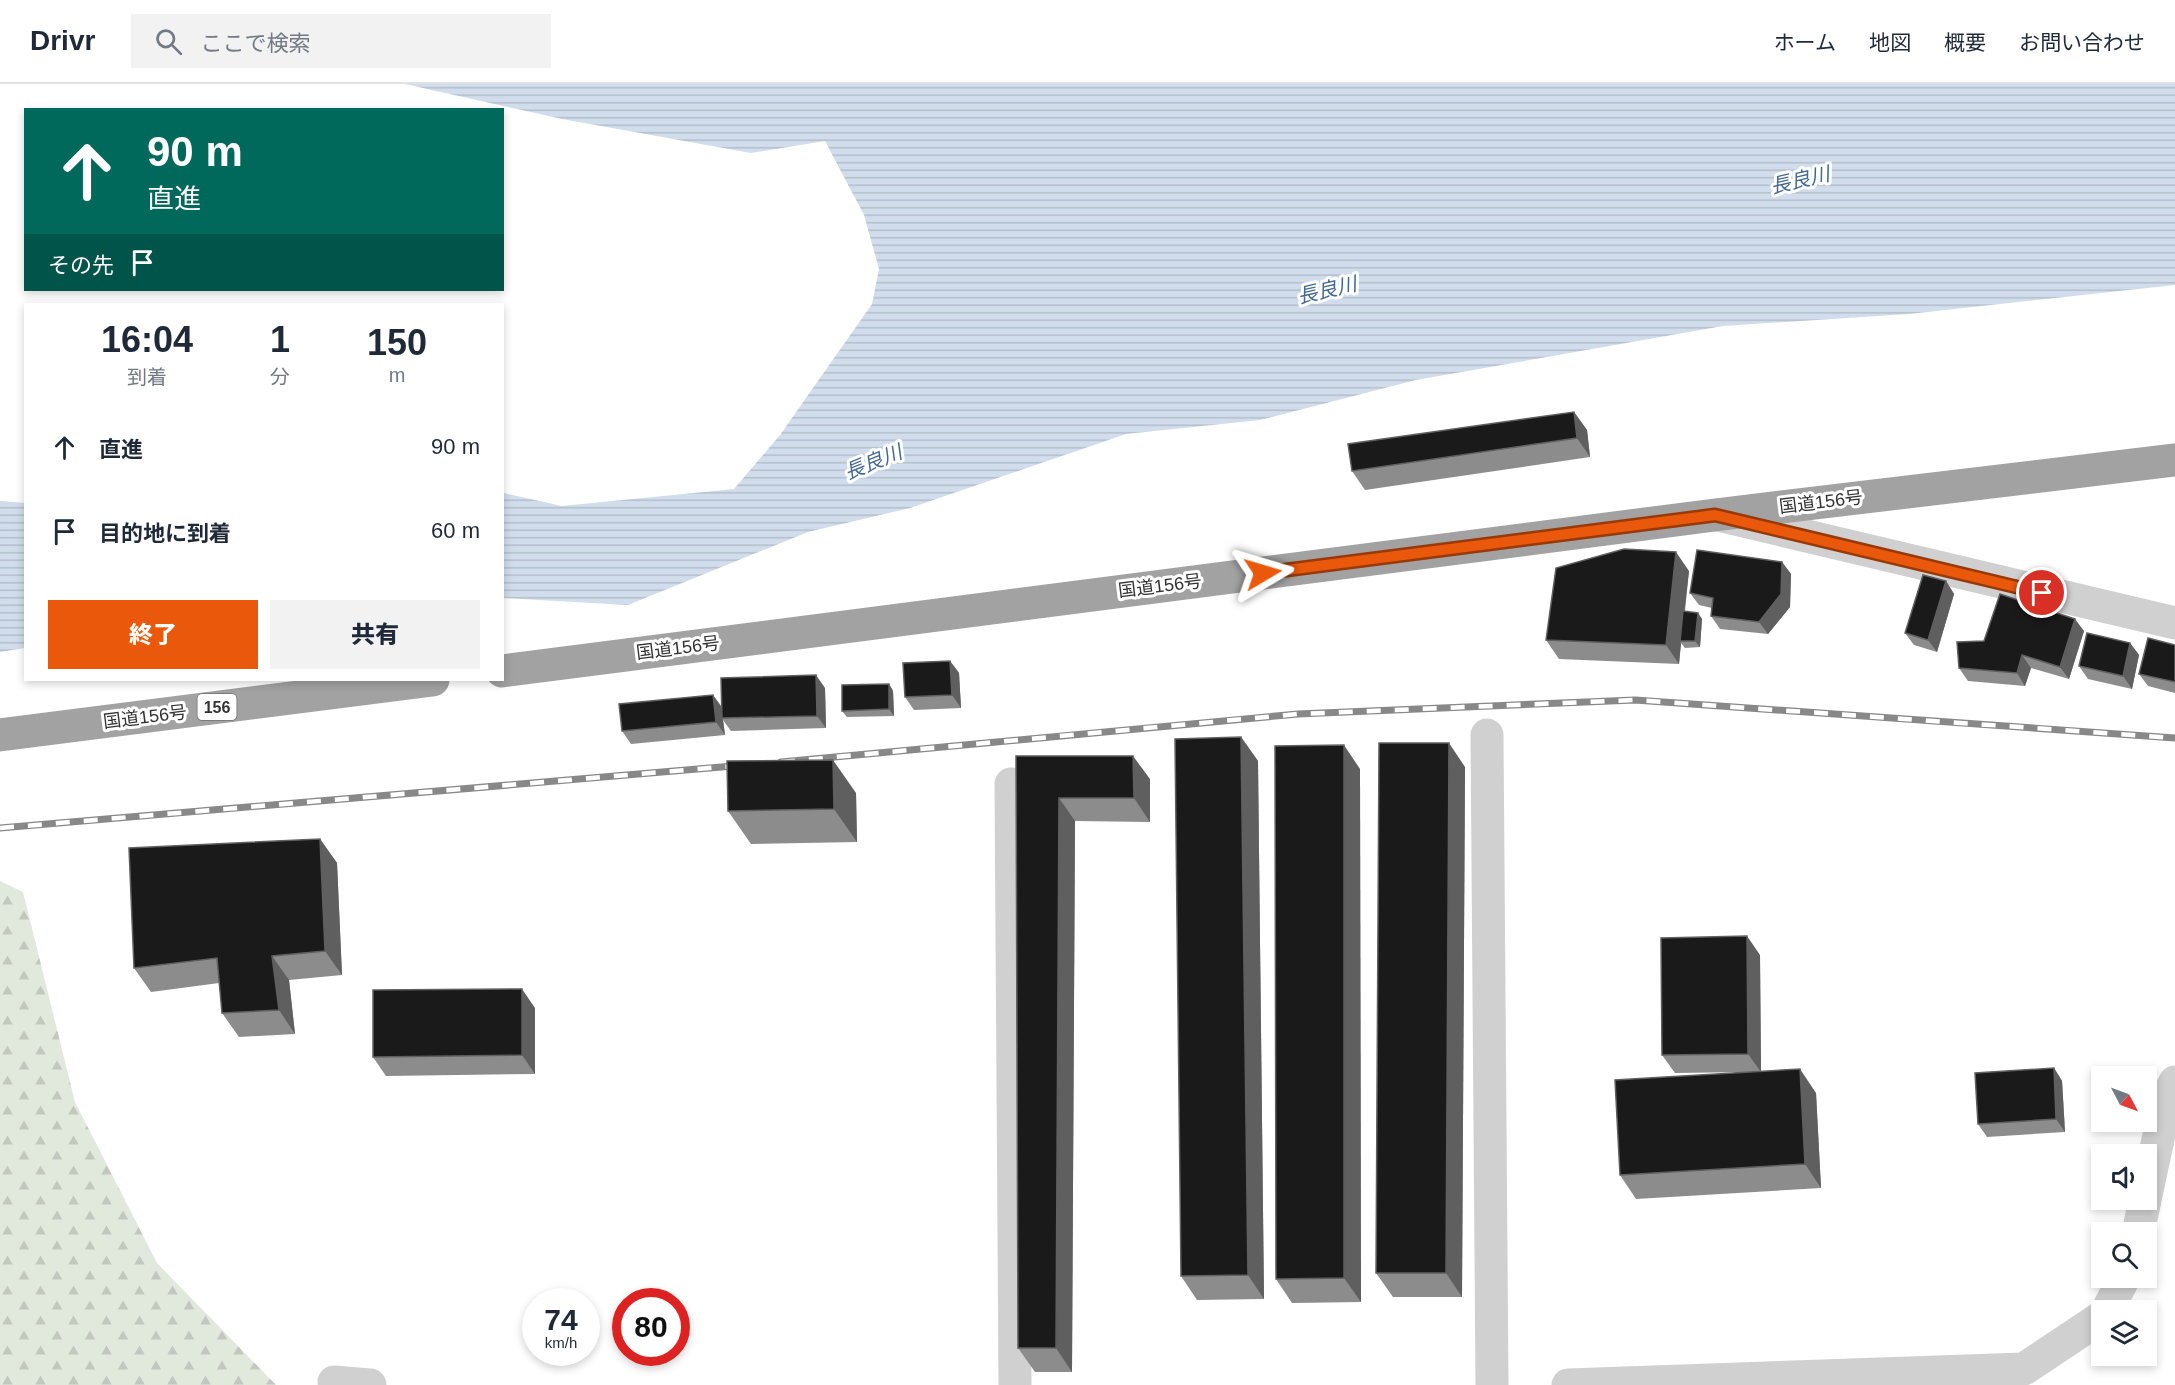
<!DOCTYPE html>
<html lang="ja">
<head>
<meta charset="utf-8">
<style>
  :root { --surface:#fff; --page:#f2f2f3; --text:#1f2937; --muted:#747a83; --line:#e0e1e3; --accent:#ea580c }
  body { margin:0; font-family:Arial,"Noto Sans JP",sans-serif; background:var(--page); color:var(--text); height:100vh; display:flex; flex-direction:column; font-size:22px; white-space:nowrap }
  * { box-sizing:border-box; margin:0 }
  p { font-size:20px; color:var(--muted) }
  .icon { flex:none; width:33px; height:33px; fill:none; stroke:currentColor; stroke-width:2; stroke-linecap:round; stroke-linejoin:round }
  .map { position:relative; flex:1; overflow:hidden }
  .side { position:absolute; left:24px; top:219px; width:480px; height:378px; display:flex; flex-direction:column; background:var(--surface); border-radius:0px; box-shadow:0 3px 9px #0003 }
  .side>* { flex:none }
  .hud { position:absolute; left:24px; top:24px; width:480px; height:183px; border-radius:0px; box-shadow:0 3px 9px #0003; background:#00695c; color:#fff; overflow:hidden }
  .needle { width:39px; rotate:131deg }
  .controls { position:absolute; left:2091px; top:982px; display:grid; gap:12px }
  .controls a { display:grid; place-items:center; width:66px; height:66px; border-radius:0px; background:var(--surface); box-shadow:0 3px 9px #0003; font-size:30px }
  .speed { position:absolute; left:522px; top:1204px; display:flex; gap:12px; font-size:30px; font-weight:700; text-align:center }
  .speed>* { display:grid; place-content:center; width:78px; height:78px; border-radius:50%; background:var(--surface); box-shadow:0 3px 9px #0003; line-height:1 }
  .speed small { font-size:15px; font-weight:400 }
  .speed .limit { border:9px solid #d22; background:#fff; color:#111 }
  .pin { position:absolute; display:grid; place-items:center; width:51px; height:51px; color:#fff; margin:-26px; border:3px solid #fff; border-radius:50%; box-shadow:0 2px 6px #0007 }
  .me { position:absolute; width:66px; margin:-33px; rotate:83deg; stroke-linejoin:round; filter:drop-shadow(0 0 4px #0008) }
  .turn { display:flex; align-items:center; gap:21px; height:126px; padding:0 24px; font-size:27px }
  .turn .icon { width:78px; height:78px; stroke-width:2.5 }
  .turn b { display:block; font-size:42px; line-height:51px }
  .then { display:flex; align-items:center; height:57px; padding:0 24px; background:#0003; gap:12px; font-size:22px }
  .eta { display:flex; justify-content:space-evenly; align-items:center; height:102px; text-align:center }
  .eta b { font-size:36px; font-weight:800; line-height:42px }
  .cta { display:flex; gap:12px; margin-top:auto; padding:12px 24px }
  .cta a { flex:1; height:69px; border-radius:0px; background:var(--accent); color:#fff; font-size:24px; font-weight:800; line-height:69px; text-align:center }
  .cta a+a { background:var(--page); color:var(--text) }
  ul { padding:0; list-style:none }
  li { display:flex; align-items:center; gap:18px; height:84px; padding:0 24px }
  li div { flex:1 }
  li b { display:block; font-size:22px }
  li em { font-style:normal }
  header { display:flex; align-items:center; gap:36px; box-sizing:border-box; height:84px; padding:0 30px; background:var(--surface); border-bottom:2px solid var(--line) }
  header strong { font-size:28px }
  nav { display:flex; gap:33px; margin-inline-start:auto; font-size:21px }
  .search { width:420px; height:54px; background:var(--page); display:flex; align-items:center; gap:15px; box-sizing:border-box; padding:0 21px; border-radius:0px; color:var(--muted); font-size:22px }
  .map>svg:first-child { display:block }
  .forest { fill:url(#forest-firs) }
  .water { fill:url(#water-rules) }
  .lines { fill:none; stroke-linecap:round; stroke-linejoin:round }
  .minor { stroke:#d0d0d0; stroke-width:33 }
  .trunk { stroke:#a2a2a2; stroke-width:33 }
  .rail-casing { stroke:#888; stroke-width:7 }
  .rail { stroke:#fff; stroke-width:4.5; stroke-dasharray:14; stroke-linecap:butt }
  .wall { fill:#8c8c8c }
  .shaded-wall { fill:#5f5f5f }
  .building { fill:#1a1a1a; stroke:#5f5f5f; stroke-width:1.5 }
  .route-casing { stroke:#983908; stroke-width:15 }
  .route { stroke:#ea580c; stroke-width:10 }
  .labels { text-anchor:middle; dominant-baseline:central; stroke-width:6; stroke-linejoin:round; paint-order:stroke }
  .shield { fill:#fff; stroke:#707070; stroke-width:1.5 }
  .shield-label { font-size:16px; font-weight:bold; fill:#333 }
  .street-label { font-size:18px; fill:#333; stroke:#fff }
  .water-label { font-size:20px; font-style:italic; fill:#446892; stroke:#fff }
</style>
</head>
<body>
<header>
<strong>Drivr</strong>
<div class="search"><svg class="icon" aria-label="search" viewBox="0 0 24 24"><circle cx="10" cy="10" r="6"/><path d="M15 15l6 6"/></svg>ここで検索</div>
<nav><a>ホーム</a><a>地図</a><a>概要</a><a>お問い合わせ</a></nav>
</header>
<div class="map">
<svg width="2175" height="1301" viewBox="0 0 2175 1301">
  <defs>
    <pattern id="forest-firs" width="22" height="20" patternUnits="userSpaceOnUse" patternTransform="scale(1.5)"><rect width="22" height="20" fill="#e1e9dd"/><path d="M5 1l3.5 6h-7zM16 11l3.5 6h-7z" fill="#c2c8be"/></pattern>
    <pattern id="water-rules" width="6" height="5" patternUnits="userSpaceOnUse" patternTransform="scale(1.5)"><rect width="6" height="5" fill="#d1ddec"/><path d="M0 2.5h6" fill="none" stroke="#b4becb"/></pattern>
  </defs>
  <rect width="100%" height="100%" fill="#fff"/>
  <path class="forest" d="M0 797 23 808 75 1018 157 1179 276 1301H0Z"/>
  <g class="water">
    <path d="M405 0H2175V201L1909 230 1723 242 1416 296 1260 336 1126 350 910 424 808 448 628 521 503 514V409L562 422 734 405 780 351 872 220 879 185 864 131 825 57 751 69 562 35Z"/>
    <path d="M0 417 26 419 25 564 0 568Z"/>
  </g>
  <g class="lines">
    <g class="minor">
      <path d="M1718 431 2175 539"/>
      <path d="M1487 651 1492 1301"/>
      <path d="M1011 700 1015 1301"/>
      <path d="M2146 1111 2167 1014 2175 998"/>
      <path d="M2138 1149 2145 1116"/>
      <path d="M2107 1227 2124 1194"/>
      <path d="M334 1298 370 1301"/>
      <path d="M1568 1301 2024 1285 2102 1233"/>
    </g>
    <g class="trunk">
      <path d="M502 587 1715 431 2175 376"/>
      <path d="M0 651 433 596"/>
    </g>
    <g class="rail-casing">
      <g id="rail">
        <path d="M781 678 1298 630 1635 616 2175 654"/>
        <path d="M0 744 745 681"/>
      </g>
    </g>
    <use href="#rail" class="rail"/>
  </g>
  <g class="wall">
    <path d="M1574 328 1587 346 1590 373 1365 406 1352 387Z"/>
    <path d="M1782 478 1791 490 1790 523 1768 550 1720 545 1711 532 1712 524 1699 521 1690 509Z"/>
    <path d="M1689 487 1685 527 1698 529 1702 535 1700 563 1685 564 1681 559 1679 580 1559 575 1546 556Z"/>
    <path d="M1946 497 1954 510 1937 568 1914 561 1905 549Z"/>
    <path d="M2084 547 2069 595 2031 584 2025 602 1968 597 1959 584 1984 557Z"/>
    <path d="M2130 559 2139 571 2132 605 2088 595 2079 582Z"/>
    <path d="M2175 561V609L2148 602 2139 590Z"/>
    <path d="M950 577 959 589 961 624 914 626 905 613Z"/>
    <path d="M889 600 893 607 894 632 847 633 842 627Z"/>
    <path d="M825 604 826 644 731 647 723 636 725 651 631 660 622 647 713 611 722 623Z"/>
    <path d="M1241 653 1258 677 1264 1215 1197 1216 1181 1192Z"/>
    <path d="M1016 672 1150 695V738L1075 737 1072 1288H1035L1018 1264Z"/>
    <path d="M1465 683 1462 1213H1393L1376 1189Z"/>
    <path d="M1360 685 1361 1218 1292 1219 1276 1195Z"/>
    <path d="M856 709 857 758 751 760 728 727Z"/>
    <path d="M320 755 337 779 342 891 289 896 295 950 239 953 222 929 219 899 151 908 134 884Z"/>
    <path d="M1760 871 1761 988 1816 1009 1821 1104 1636 1115 1620 1091 1748 988 1675 989 1662 971Z"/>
    <path d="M535 924V990L386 992 373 973Z"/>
    <path d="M2054 984 2062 997 2065 1048 1987 1053 1978 1040Z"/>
  </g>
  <g class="shaded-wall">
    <path d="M1574 328 1587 346 1590 373 1577 354Z"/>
    <path d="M1676 468 1689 487 1681 557H1680L1681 559 1679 580 1666 561Z"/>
    <path d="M1782 478 1791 490 1790 523 1768 550 1759 538Z"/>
    <path d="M1946 497 1954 510 1937 568 1928 556Z"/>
    <path d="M1698 529 1702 535 1700 563 1695 557Z"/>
    <path d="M2075 535 2084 547 2069 595 2060 583Z"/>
    <path d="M2130 559 2139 571 2132 605 2123 592Z"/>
    <path d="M2022 571 2031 584 2025 602 2017 589Z"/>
    <path d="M950 577 959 589 961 624 952 611Z"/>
    <path d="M816 591 825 604 826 644 817 632Z"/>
    <path d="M889 600 893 607 894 632 889 625Z"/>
    <path d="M713 611 722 624V634L723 636 725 651 716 638Z"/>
    <path d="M1241 653 1258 677 1264 1215 1248 1191Z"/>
    <path d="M1449 659 1465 683 1462 1213 1446 1189Z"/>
    <path d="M1344 661 1360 685 1361 1218 1344 1194Z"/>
    <path d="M1133 672 1150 695V738L1134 714Z"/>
    <path d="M833 676 856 709 857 758 834 725Z"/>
    <path d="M1059 714 1075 737 1072 1288 1056 1264Z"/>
    <path d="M320 755 337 779 342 891 325 867Z"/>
    <path d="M1747 852 1760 871 1761 988 1748 970Z"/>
    <path d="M272 872 289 896 295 950 279 926Z"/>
    <path d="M522 905 535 924V990L522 971Z"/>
    <path d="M2054 984 2062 997 2065 1048 2056 1035Z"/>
    <path d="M1800 985 1816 1009 1821 1104 1805 1080Z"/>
  </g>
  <g class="building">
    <path d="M1574 328 1577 354 1352 387 1348 360Z"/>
    <path d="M1624 465 1676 468 1666 561 1546 556 1556 484Z"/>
    <path d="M1697 466 1782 478 1781 510 1759 538 1711 532 1713 514 1690 509Z"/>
    <path d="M1923 491 1946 497 1928 556 1905 549Z"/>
    <path d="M2000 510 2075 535 2060 583 2022 571 2017 589 1959 584 1957 558 1984 557Z"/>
    <path d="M1683 527 1698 529 1695 557H1680Z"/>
    <path d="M2087 549 2130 559 2123 592 2079 582Z"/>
    <path d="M2148 554 2175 561V598L2139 590Z"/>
    <path d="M950 577 952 611 905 613 903 579Z"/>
    <path d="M816 591 817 632 722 634 721 594Z"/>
    <path d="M889 600V625L842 627V601Z"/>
    <path d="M713 611 716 638 622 647 619 620Z"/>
    <path d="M1241 653 1248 1191 1181 1192 1175 655Z"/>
    <path d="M1379 659H1449L1446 1189H1376Z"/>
    <path d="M1344 661V1194L1276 1195 1275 662Z"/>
    <path d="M1016 672H1133L1134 714H1059L1056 1264H1018Z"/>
    <path d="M833 676 834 725 728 727 727 677Z"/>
    <path d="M320 755 325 867 272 872 279 926 222 929 217 874 134 884 129 764Z"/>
    <path d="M1747 852 1748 970 1662 971 1661 854Z"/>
    <path d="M522 905V971L373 973V906Z"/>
    <path d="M2054 984 2056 1035 1978 1040 1975 989Z"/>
    <path d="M1800 985 1805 1080 1620 1091 1615 996Z"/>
  </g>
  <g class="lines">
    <g class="route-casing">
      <path id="route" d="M1263 489 1715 431 2042 509"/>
    </g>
    <use href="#route" class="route"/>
  </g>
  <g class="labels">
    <rect class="shield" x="197.5" y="610" width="39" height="26" rx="4.5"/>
    <g class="shield-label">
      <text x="217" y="623">156</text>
    </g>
    <g class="street-label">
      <text transform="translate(1821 418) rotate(-7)">国道156号</text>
      <text transform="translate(1160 502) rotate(-7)">国道156号</text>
      <text transform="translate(678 564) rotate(-7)">国道156号</text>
      <text transform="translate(145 633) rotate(-7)">国道156号</text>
    </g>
    <g class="water-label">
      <text transform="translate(1800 96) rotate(-13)">長良川</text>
      <text transform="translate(1327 206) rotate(-13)">長良川</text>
      <text transform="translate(873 378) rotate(-22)">長良川</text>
    </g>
  </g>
</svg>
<div class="controls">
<a><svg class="needle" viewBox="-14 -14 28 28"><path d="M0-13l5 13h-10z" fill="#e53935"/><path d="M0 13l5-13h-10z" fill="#747a83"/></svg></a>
<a><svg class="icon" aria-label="sound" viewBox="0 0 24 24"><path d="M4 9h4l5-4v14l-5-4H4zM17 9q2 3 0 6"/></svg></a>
<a><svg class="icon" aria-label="search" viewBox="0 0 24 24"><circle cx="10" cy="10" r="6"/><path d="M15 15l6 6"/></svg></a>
<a><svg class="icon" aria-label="layers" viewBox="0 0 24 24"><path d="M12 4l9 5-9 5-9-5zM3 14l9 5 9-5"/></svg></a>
</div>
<div class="speed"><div>74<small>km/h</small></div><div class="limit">80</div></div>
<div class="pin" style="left:2042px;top:509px;background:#d93025"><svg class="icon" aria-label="arrive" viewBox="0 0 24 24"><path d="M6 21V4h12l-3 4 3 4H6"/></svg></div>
<svg class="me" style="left:1263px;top:489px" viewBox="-20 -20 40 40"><path d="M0-17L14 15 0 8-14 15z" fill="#ea580c" stroke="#fff" stroke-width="4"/></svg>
<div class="hud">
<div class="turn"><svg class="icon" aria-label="ahead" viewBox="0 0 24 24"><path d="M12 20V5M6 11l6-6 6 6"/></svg><div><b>90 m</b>直進</div></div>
<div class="then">その先<svg class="icon" aria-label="arrive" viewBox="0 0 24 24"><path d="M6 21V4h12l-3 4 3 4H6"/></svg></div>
</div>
<section class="side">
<div class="eta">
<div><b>16:04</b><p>到着</p></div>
<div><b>1</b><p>分</p></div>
<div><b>150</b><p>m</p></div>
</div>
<ul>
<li><svg class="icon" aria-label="ahead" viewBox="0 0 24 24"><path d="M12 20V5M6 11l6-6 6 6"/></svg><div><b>直進</b></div><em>90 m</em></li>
<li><svg class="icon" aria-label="arrive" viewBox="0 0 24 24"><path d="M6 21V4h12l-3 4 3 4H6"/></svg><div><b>目的地に到着</b></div><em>60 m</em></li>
</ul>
<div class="cta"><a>終了</a><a>共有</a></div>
</section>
</div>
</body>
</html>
